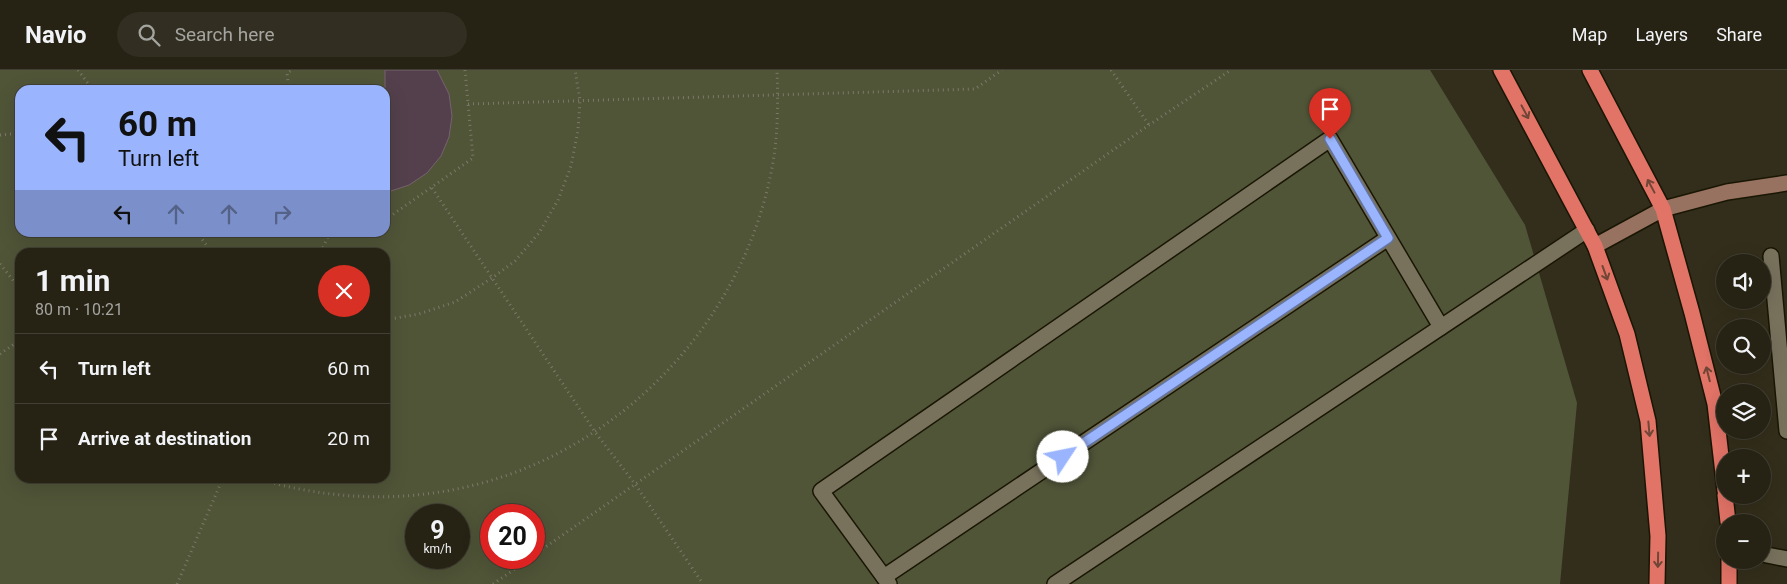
<!DOCTYPE html>
<html lang="en">
<head>
<meta charset="utf-8">
<style>
  :root { --surface:#262214; --page:#322f22; --text:#f1f3f6; --muted:#a4a4a0; --line:#423f34 }
  body { margin:0; font-family:Roboto,sans-serif; background:var(--page); color:var(--text); height:100vh; display:flex; flex-direction:column; font-size:19px; white-space:nowrap }
  * { box-sizing:border-box; margin:0 }
  p { font-size:16px; color:var(--muted) }
  .icon { flex:none; width:28px; height:28px; fill:none; stroke:currentColor; stroke-width:2; stroke-linecap:round; stroke-linejoin:round }
  .map { position:relative; flex:1; overflow:hidden }
  .sheet { position:absolute; left:15px; top:178px; width:375px; height:235px; display:flex; flex-direction:column; background:var(--surface); border-radius:15px; box-shadow:0 5px 20px #0002,0 0 0 1px var(--line) }
  .sheet>* { flex:none }
  .guide { position:absolute; left:15px; top:15px; width:375px; height:152px; border-radius:15px; box-shadow:0 5px 20px #0002,0 0 0 1px var(--line); background:#9ab5fd; color:#111; overflow:hidden }
  .fabs { position:absolute; left:1716px; top:184px; display:grid; gap:10px }
  .fabs a { display:grid; place-items:center; width:55px; height:55px; border-radius:50%; background:var(--surface); box-shadow:0 5px 20px #0002,0 0 0 1px var(--line); font-size:25px }
  .speed { position:absolute; left:405px; top:434px; display:flex; gap:10px; font-size:25px; font-weight:700; text-align:center }
  .speed>* { display:grid; place-content:center; width:65px; height:65px; border-radius:50%; background:var(--surface); box-shadow:0 5px 20px #0002,0 0 0 1px var(--line); line-height:1 }
  .speed small { font-size:12px; font-weight:400 }
  .speed .limit { border:8px solid #d22; background:#fff; color:#111 }
  .pin { position:absolute; display:grid; place-items:center; width:42px; height:42px; color:#fff; margin:-51px -21px; border-radius:50% 50% 50% 0; rotate:-45deg; box-shadow:0 0 5px #0007 }
  .pin .icon { rotate:45deg }
  .me { position:absolute; width:55px; margin:-28px; rotate:56deg; stroke-linejoin:round; filter:drop-shadow(0 0 4px #0008) }
  .turn { display:flex; align-items:center; gap:18px; height:105px; padding:0 20px; font-size:22px }
  .turn .icon { width:65px; height:65px; stroke-width:2.5 }
  .turn b { display:block; font-size:35px; line-height:42px }
  .lanes { display:flex; align-items:center; height:48px; padding:0 20px; background:#0003; justify-content:center; gap:25px; direction:ltr }
  .lanes .off { opacity:.35 }
  .round { display:grid; place-items:center; flex:none; width:52px; height:52px; border-radius:26px; background:var(--page) }
  .summary { display:flex; align-items:center; justify-content:space-between; height:85px; padding:0 20px }
  h1 { font-size:30px; font-weight:700; line-height:38px }
  ul { padding:0; list-style:none }
  li { display:flex; align-items:center; gap:15px; height:70px; padding:0 20px; border-top:1px solid var(--line) }
  li div { flex:1 }
  li b { display:block; font-size:19px }
  li em { font-style:normal }
  header { display:flex; align-items:center; gap:30px; box-sizing:border-box; height:70px; padding:0 25px; background:var(--surface); border-bottom:1px solid var(--line) }
  header strong { font-size:24px }
  nav { display:flex; gap:28px; margin-inline-start:auto; font-size:18px }
  .search { width:350px; height:45px; background:var(--page); display:flex; align-items:center; gap:12px; box-sizing:border-box; padding:0 18px; border-radius:28px; color:var(--muted); font-size:19px }
  .map>svg:first-child { display:block }
  .green { fill:#505538; fill-rule:evenodd }
  .building { fill:#53404c; stroke:#77626f }
  .lines { fill:none; stroke-linecap:round; stroke-linejoin:round }
  .lane-casing { stroke:#1a1604; stroke-width:18 }
  .secondary-casing { stroke:#1a1604; stroke-width:18 }
  .highway-casing { stroke:#1a1604; stroke-width:18 }
  .path { stroke:#7d7969; stroke-width:3; stroke-dasharray:1 4; stroke-linecap:butt }
  .lane { stroke:#78725d; stroke-width:15 }
  .secondary { stroke:#987260; stroke-width:15 }
  .highway { stroke:#e27367; stroke-width:15 }
  .oneway { stroke:#704636 }
  .route-casing { stroke:#6476a4; stroke-width:12 }
  .route { stroke:#9ab5fd; stroke-width:9 }
</style>
</head>
<body>
<header>
<strong>Navio</strong>
<div class="search"><svg class="icon" aria-label="search" viewBox="0 0 24 24"><circle cx="10" cy="10" r="6"/><path d="M15 15l6 6"/></svg>Search here</div>
<nav><a>Map</a><a>Layers</a><a>Share</a></nav>
</header>
<div class="map">
<svg width="1787" height="514" viewBox="0 0 1787 514">
  <rect width="100%" height="100%" fill="#332e1b"/>
  <path class="green" d="M0 0H1430L1525 155 1577 333 1560 514H0ZM20 20H385V162H20ZM20 182H385V408H20ZM416 445H459V488H416ZM491 445H534V488H491Z"/>
  <path class="building" d="M385 0H437L449 24 452 46 449 67 441 86 427 103 409 115 385 123Z"/>
  <g class="lines">
    <g class="lane-casing">
      <g id="lane">
        <path d="M1771 186 1787 361"/>
        <path d="M1762 484 1787 489"/>
        <path d="M884 507 1388 168"/>
        <path d="M889 514 821 421 1330 69 1441 257"/>
        <path d="M1055 514 1587 160"/>
      </g>
    </g>
    <g class="secondary-casing">
      <path id="secondary" d="M1595 176 1663 139 1727 122 1787 113"/>
    </g>
    <g class="highway-casing">
      <g id="highway">
        <path d="M1501 0 1595 176 1627 264 1648 351 1658 466 1657 514"/>
        <path d="M1590 0 1663 139 1692 243 1715 334 1725 421"/>
        <path d="M1725 425 1728 452"/>
        <path d="M1729 490V514"/>
      </g>
    </g>
    <g class="path">
      <path d="M78 0 93 20"/>
      <path d="M1111 0 1149 55"/>
      <path d="M289 20 287 3 292 0"/>
      <path d="M468 34 975 19 1002 0"/>
      <path d="M0 65 20 63"/>
      <path d="M432 118 595 362 635 414 703 514"/>
      <path d="M385 150 473 88 465 0"/>
      <path d="M196 162 212 182"/>
      <path d="M321 182 330 162"/>
      <path d="M0 194 20 219"/>
      <path d="M385 250 419 244 455 232 492 208 515 191 539 163 558 130 571 96 578 60 580 31 575 0"/>
      <path d="M0 284 20 270"/>
      <path d="M255 408C315 426 377 432 440 422 609 396 748 255 774 86 778 58 778 28 777 0"/>
      <path d="M534 485 1149 55 1231 0"/>
      <path d="M177 514 223 408"/>
      <path d="M493 514 531 488"/>
    </g>
    <use href="#lane" class="lane"/>
    <use href="#secondary" class="secondary"/>
    <use href="#highway" class="highway"/>
  </g>
  <defs><path id="oneway-shaft" d="M-6 0H5M1.5-3L5.5 0L1.5 3" fill="none" stroke-width="1.6" stroke-linecap="round" stroke-linejoin="round" transform="scale(1.25)"/></defs>
  <g class="oneway">
    <use href="#oneway-shaft" transform="translate(1525 42) rotate(62)"/>
    <use href="#oneway-shaft" transform="translate(1651 116) rotate(-118)"/>
    <use href="#oneway-shaft" transform="translate(1605 203) rotate(70)"/>
    <use href="#oneway-shaft" transform="translate(1708 304) rotate(-104)"/>
    <use href="#oneway-shaft" transform="translate(1649 359) rotate(85)"/>
    <use href="#oneway-shaft" transform="translate(1658 490) rotate(91)"/>
  </g>
  <g class="lines">
    <g class="route-casing">
      <path id="route" d="M1063 387 1388 168 1330 69"/>
    </g>
    <use href="#route" class="route"/>
  </g>
</svg>
<div class="fabs">
<a><svg class="icon" aria-label="sound" viewBox="0 0 24 24"><path d="M4 9h4l5-4v14l-5-4H4zM17 9q2 3 0 6"/></svg></a>
<a><svg class="icon" aria-label="search" viewBox="0 0 24 24"><circle cx="10" cy="10" r="6"/><path d="M15 15l6 6"/></svg></a>
<a><svg class="icon" aria-label="layers" viewBox="0 0 24 24"><path d="M12 4l9 5-9 5-9-5zM3 14l9 5 9-5"/></svg></a>
<a>+</a>
<a>−</a>
</div>
<div class="speed"><div>9<small>km/h</small></div><div class="limit">20</div></div>
<div class="pin" style="left:1330px;top:69px;background:#d93025"><svg class="icon" aria-label="arrive" viewBox="0 0 24 24"><path d="M6 21V4h12l-3 4 3 4H6"/></svg></div>
<svg class="me" style="left:1063px;top:387px" viewBox="-20 -20 40 40"><circle r="19" fill="#fff"/><path d="M0-13L10 11 0 6-10 11z" fill="#9ab5fd"/></svg>
<div class="guide">
<div class="turn"><svg class="icon" aria-label="left" viewBox="0 0 24 24"><path d="M17 20v-9H6M10 6l-5 5 5 5"/></svg><div><b>60 m</b>Turn left</div></div>
<div class="lanes"><svg class="icon" aria-label="left" viewBox="0 0 24 24"><path d="M17 20v-9H6M10 6l-5 5 5 5"/></svg><svg class="icon off" aria-label="ahead" viewBox="0 0 24 24"><path d="M12 20V5M6 11l6-6 6 6"/></svg><svg class="icon off" aria-label="ahead" viewBox="0 0 24 24"><path d="M12 20V5M6 11l6-6 6 6"/></svg><svg class="icon off" aria-label="right" viewBox="0 0 24 24"><path d="M7 20v-9h11M14 6l5 5-5 5"/></svg></div>
</div>
<section class="sheet">
<div class="summary"><div><h1>1 min</h1><p>80 m · 10:21</p></div><a class="round" style="background:#d93025;color:#fff"><svg class="icon" aria-label="close" viewBox="0 0 24 24"><path d="M6 6l12 12M18 6L6 18"/></svg></a></div>
<ul>
<li><svg class="icon" aria-label="left" viewBox="0 0 24 24"><path d="M17 20v-9H6M10 6l-5 5 5 5"/></svg><div><b>Turn left</b></div><em>60 m</em></li>
<li><svg class="icon" aria-label="arrive" viewBox="0 0 24 24"><path d="M6 21V4h12l-3 4 3 4H6"/></svg><div><b>Arrive at destination</b></div><em>20 m</em></li>
</ul>
</section>
</div>
</body>
</html>
